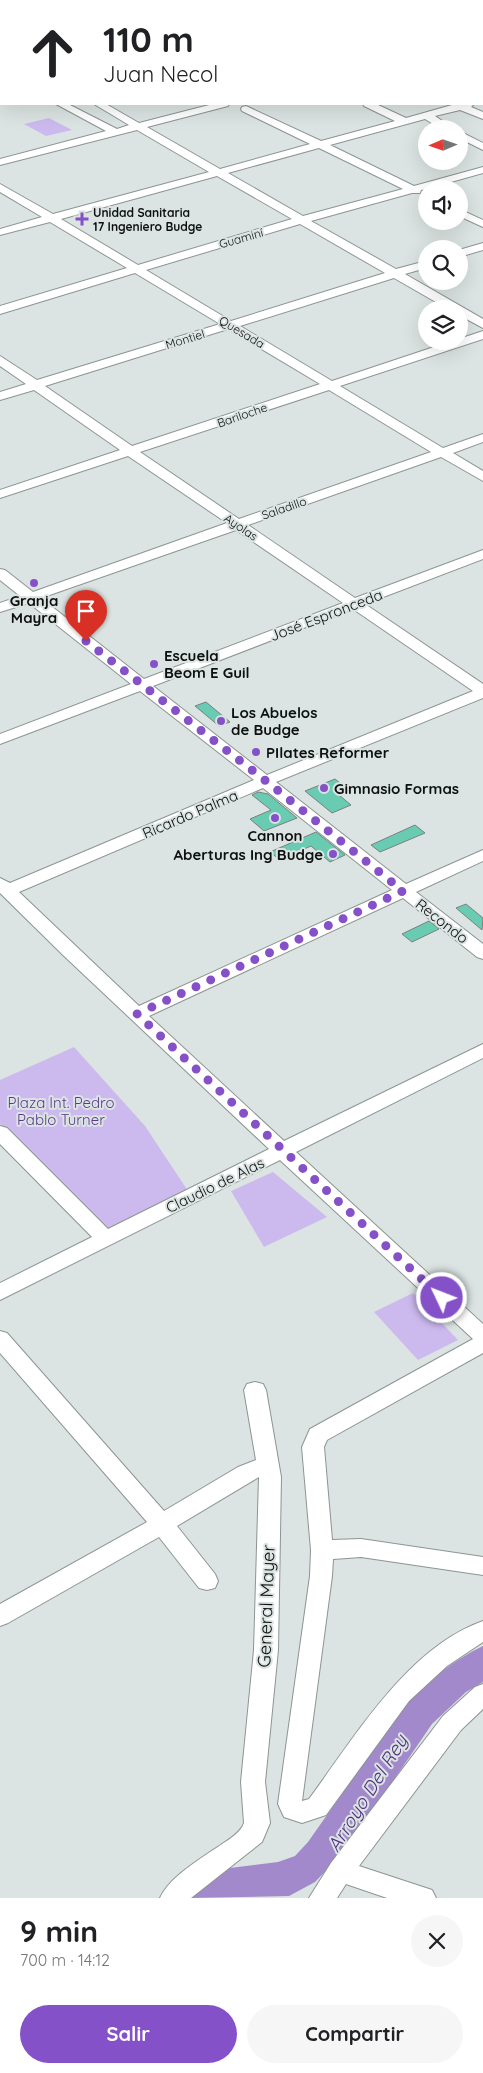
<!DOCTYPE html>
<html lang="es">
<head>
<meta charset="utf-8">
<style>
  :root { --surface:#fff; --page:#f6f6f6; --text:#202124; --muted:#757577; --accent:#8551c9 }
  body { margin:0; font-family:Quicksand,sans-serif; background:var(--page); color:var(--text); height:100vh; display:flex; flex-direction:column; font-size:19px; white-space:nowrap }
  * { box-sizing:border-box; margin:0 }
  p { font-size:16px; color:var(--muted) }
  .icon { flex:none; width:28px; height:28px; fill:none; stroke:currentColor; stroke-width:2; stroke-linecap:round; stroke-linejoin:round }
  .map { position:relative; height:1898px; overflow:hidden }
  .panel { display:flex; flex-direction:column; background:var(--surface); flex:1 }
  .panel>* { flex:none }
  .banner { position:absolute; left:0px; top:0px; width:484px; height:105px; box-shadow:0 5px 20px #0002; background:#fff; color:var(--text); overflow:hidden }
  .needle { width:32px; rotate:268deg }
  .fabs { position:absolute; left:418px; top:120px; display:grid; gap:10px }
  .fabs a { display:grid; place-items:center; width:50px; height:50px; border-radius:50%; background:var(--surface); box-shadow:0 5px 20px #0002; font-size:25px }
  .pin { position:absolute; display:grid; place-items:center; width:42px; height:42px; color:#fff; margin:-51px -21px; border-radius:50% 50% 50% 0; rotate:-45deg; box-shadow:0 0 5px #0007 }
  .pin .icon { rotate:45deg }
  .me { position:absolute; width:55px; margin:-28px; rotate:313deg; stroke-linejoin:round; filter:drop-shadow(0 0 4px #0008) }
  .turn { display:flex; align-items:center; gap:18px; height:105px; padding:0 20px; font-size:22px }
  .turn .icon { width:65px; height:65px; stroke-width:2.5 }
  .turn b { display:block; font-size:35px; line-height:42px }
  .round { display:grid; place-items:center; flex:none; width:52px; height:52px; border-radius:26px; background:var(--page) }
  .head { display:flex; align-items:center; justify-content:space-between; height:85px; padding:0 20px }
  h1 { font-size:30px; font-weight:800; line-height:38px }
  .primary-button { display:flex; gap:10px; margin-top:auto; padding:10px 20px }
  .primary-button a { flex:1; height:58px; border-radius:30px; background:var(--accent); color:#fff; font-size:20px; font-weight:800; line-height:58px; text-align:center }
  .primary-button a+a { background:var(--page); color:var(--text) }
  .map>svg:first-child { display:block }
  .green { fill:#ccbaee }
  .water { fill:#a189cb }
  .building { fill:#6acbb3; stroke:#79817e }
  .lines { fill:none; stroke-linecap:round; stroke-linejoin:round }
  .minor-casing { stroke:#8c9592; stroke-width:2 }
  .highway-casing { stroke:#4d9381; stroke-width:3 }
  .minor { fill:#fff; fill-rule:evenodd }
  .highway { fill:#6fd9bf; fill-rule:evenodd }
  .route { stroke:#8551c9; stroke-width:9; stroke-dasharray:0 16.2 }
  .poi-dot { fill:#8551c9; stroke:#dbe4e2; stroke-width:2 }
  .labels { text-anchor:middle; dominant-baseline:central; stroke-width:4; stroke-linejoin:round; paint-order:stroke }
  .far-poi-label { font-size:12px; font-weight:bold; fill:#0d100f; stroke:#dbe4e2; text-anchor:start }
  .far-street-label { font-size:12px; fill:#0d100f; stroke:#dbe4e2 }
  .poi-label { font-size:15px; font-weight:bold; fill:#0d100f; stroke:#dbe4e2; text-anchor:start }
  .street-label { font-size:15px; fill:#0d100f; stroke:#dbe4e2 }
  .park-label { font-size:15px; fill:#5b3989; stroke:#dbe4e2 }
  .near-street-label { font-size:18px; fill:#0d100f; stroke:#dbe4e2 }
  .near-water-label { font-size:19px; font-style:italic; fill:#522f7e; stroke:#dbe4e2 }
</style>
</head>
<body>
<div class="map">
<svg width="483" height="1898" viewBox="0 0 483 1898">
  <rect width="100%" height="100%" fill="#dbe4e2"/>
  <g class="green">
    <path d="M49 118 72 130 46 136 24 124Z"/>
    <path d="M74 1047 145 1126 188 1191 108 1232 0 1124V1080Z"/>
    <path d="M273 1172 327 1217 264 1247 231 1191Z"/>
    <path d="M413 1293 458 1340 418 1360 374 1312Z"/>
  </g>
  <path class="water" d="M483 1646V1682L466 1692 432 1724 345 1851 315 1882 289 1896 190 1898 217 1874 230 1868 278 1862 295 1856 308 1842 403 1707C425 1682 454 1660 483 1646Z"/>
  <g class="building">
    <path d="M206 702 230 722 219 726 195 706Z"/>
    <path d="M335 779 344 786 333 790 351 805 332 813 305 791Z"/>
    <path d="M258 792 268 794 297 818 264 831 250 819 271 810 252 795Z"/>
    <path d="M415 825 425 833 380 852 371 845Z"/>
    <path d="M316 832 345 855 330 862 311 846 280 860 270 852Z"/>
    <path d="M466 904 483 918 482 930 456 908Z"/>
    <path d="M429 921 439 929 412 942 402 934Z"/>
  </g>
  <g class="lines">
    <g class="minor-casing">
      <g id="minor">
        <path d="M18 0H30L31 1H19Z"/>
        <path d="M107 0H119L120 1H108Z"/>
        <rect x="482" y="31" width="1" height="6"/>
        <rect x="0" y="37" width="1" height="6"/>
        <rect x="0" y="50" width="1" height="7"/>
        <rect x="482" y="73" width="1" height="6"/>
        <path d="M483 96V103H482V96Z"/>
        <rect x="0" y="97" width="1" height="6"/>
        <path d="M56 104H68L117 129 129 125 94 104H106L139 123 213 104H229L228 106 147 127 220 169 310 144 242 111 241 109 242 107 246 106 321 141 395 121 364 106 363 104H376L406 118 452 105 451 104H474L471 107 483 112V119L460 110 435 116 454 129H441L425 119 330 145 414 186 483 167V173L426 189 421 190 420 193H412L311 221 396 269 426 261V268L405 274 483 319V328L459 315V309H448L394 278 240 326 332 381 452 341H459V339L483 331V339L340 386 443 448 483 434V442L453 453 483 471V481L441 457 248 525 355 598 483 550V559L365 604 483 684V698L276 782 406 884 483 850V861L416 892 483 944V959L477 957 403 898 149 1016 284 1141 483 1044V1058L296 1152 483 1324V1353L327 1440 324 1447 332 1540 361 1539 483 1557V1575L361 1557 333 1559 332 1576 302 1801 309 1799C355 1737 407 1648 483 1621V1642L447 1666 409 1701 326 1815 302 1823 284 1817 278 1804 310 1576 311 1550 302 1447 310 1429 473 1339 280 1160 0 1300V1283L92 1237 0 1144V1126L7 1128 108 1229 269 1149 63 955 0 893V878L10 883 254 780 140 691 0 744V734L131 684 29 603 0 612V603L20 596 0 580V569L5 570 33 592 227 523 128 456 0 498V490L120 450 34 390 0 400V392L26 384 0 366V356L37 380 220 324 135 273 0 314V306L127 268 50 222 0 235V229L42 217 0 192V184L53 214 209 172 137 130 0 165V159L106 131ZM319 148 403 189 303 216 228 173ZM217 176 292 219 138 265 61 219ZM300 224 385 273 231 321 146 270ZM228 329 320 384 132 446 45 386ZM329 390 431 452 239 519 140 452ZM236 530 343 603 144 679 41 598ZM353 609 473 691 267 775 153 686ZM263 788 392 890 139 1006 19 892Z"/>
        <path d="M459 131 483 143V150L459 138Z"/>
        <path d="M459 209 483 220V227L459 216Z"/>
        <path d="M483 243V250L459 257V250Z"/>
        <path d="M0 1331 7 1333 164 1511 238 1467 256 1460 244 1390 247 1384 255 1382 263 1384 266 1390 281 1477 278 1650 265 1782 270 1823 262 1842 191 1898H160C170 1876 202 1858 222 1844 230 1839 241 1832 244 1823L241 1782 254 1650 259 1477 177 1526 215 1574 218 1581 215 1588 207 1590 199 1588 159 1537 8 1623 0 1626V1604L147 1522 0 1353Z"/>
        <path d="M483 1684V1709L461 1730 359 1866 432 1890 436 1898H387L346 1884 337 1898H309L331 1863 443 1716 475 1687Z"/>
      </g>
    </g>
    <g class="highway-casing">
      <rect id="highway" x="0" y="83" width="1" height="8"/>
    </g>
    <use href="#minor" class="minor"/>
    <use href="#highway" class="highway"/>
  </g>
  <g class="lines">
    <path class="route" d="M86 641 266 781 403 891 137 1014 442 1298"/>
  </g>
  <g class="poi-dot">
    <path d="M79.5 211.5h5v5h5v5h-5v5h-5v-5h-5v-5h5z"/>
    <circle cx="34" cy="583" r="5"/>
    <circle cx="154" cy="664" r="5"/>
    <circle cx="221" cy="721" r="5"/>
    <circle cx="256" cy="752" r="5"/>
    <circle cx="324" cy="788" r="5"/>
    <circle cx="275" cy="818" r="5"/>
    <circle cx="333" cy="854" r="5"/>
  </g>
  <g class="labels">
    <g class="far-poi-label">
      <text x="93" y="212">Unidad Sanitaria<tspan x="93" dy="14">17 Ingeniero Budge</tspan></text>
    </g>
    <g class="far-street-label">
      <text transform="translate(241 238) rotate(-16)">Guaminí</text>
      <text transform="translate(242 332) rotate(31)">Quesada</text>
      <text transform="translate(185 339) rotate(-17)">Montiel</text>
      <text transform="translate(242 415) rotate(-19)">Bariloche</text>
      <text transform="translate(284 508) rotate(-19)">Saladillo</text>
      <text transform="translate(241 527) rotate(34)">Ayolas</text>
    </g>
    <g class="poi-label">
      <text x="34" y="600" text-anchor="middle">Granja<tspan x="34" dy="17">Mayra</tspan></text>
      <text x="164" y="655">Escuela<tspan x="164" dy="17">Beom E Guil</tspan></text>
      <text x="231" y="712">Los Abuelos<tspan x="231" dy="17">de Budge</tspan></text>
      <text x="266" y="752">PIlates Reformer</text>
      <text x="334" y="788">Gimnasio Formas</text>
      <text x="275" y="835" text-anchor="middle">Cannon</text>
      <text x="323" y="854" text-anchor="end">Aberturas Ing Budge</text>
    </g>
    <g class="street-label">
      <text transform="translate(326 615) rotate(-21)">José Espronceda</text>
      <text transform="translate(190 814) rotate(-23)">Ricardo Palma</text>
      <text transform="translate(442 921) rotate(38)">Recondo</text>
      <text transform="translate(215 1185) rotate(-26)">Claudio de Alas</text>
    </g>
    <g class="park-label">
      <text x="61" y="1102">Plaza Int. Pedro<tspan x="61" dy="17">Pablo Turner</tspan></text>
    </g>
    <g class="near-street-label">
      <text transform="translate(266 1606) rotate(-88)">General Mayer</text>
    </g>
    <g class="near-water-label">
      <text transform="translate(367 1793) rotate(-58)">Arroyo Del Rey</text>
    </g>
  </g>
</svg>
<div class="fabs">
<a><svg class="needle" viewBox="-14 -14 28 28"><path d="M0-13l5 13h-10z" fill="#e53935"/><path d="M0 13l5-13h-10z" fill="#757577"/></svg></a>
<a><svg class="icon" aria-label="sound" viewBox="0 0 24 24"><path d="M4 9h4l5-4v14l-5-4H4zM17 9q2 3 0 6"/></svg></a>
<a><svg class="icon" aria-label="search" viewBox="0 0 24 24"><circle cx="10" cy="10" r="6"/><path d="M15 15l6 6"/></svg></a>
<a><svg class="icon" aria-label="layers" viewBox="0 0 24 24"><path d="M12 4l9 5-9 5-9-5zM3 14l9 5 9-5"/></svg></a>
</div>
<div class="pin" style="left:86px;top:641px;background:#d93025"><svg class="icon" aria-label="arrive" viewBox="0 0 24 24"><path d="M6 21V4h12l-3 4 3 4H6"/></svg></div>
<svg class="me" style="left:442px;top:1298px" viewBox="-20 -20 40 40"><circle r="17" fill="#8551c9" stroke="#fff" stroke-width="3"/><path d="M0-11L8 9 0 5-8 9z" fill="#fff"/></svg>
<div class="banner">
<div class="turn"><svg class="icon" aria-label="ahead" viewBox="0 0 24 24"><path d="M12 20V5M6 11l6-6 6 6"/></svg><div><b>110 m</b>Juan Necol</div></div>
</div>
</div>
<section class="panel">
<div class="head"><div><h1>9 min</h1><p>700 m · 14:12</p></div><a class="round"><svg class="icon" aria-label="close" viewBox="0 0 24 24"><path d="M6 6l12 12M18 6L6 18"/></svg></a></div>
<div class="primary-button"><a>Salir</a><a>Compartir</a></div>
</section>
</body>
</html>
